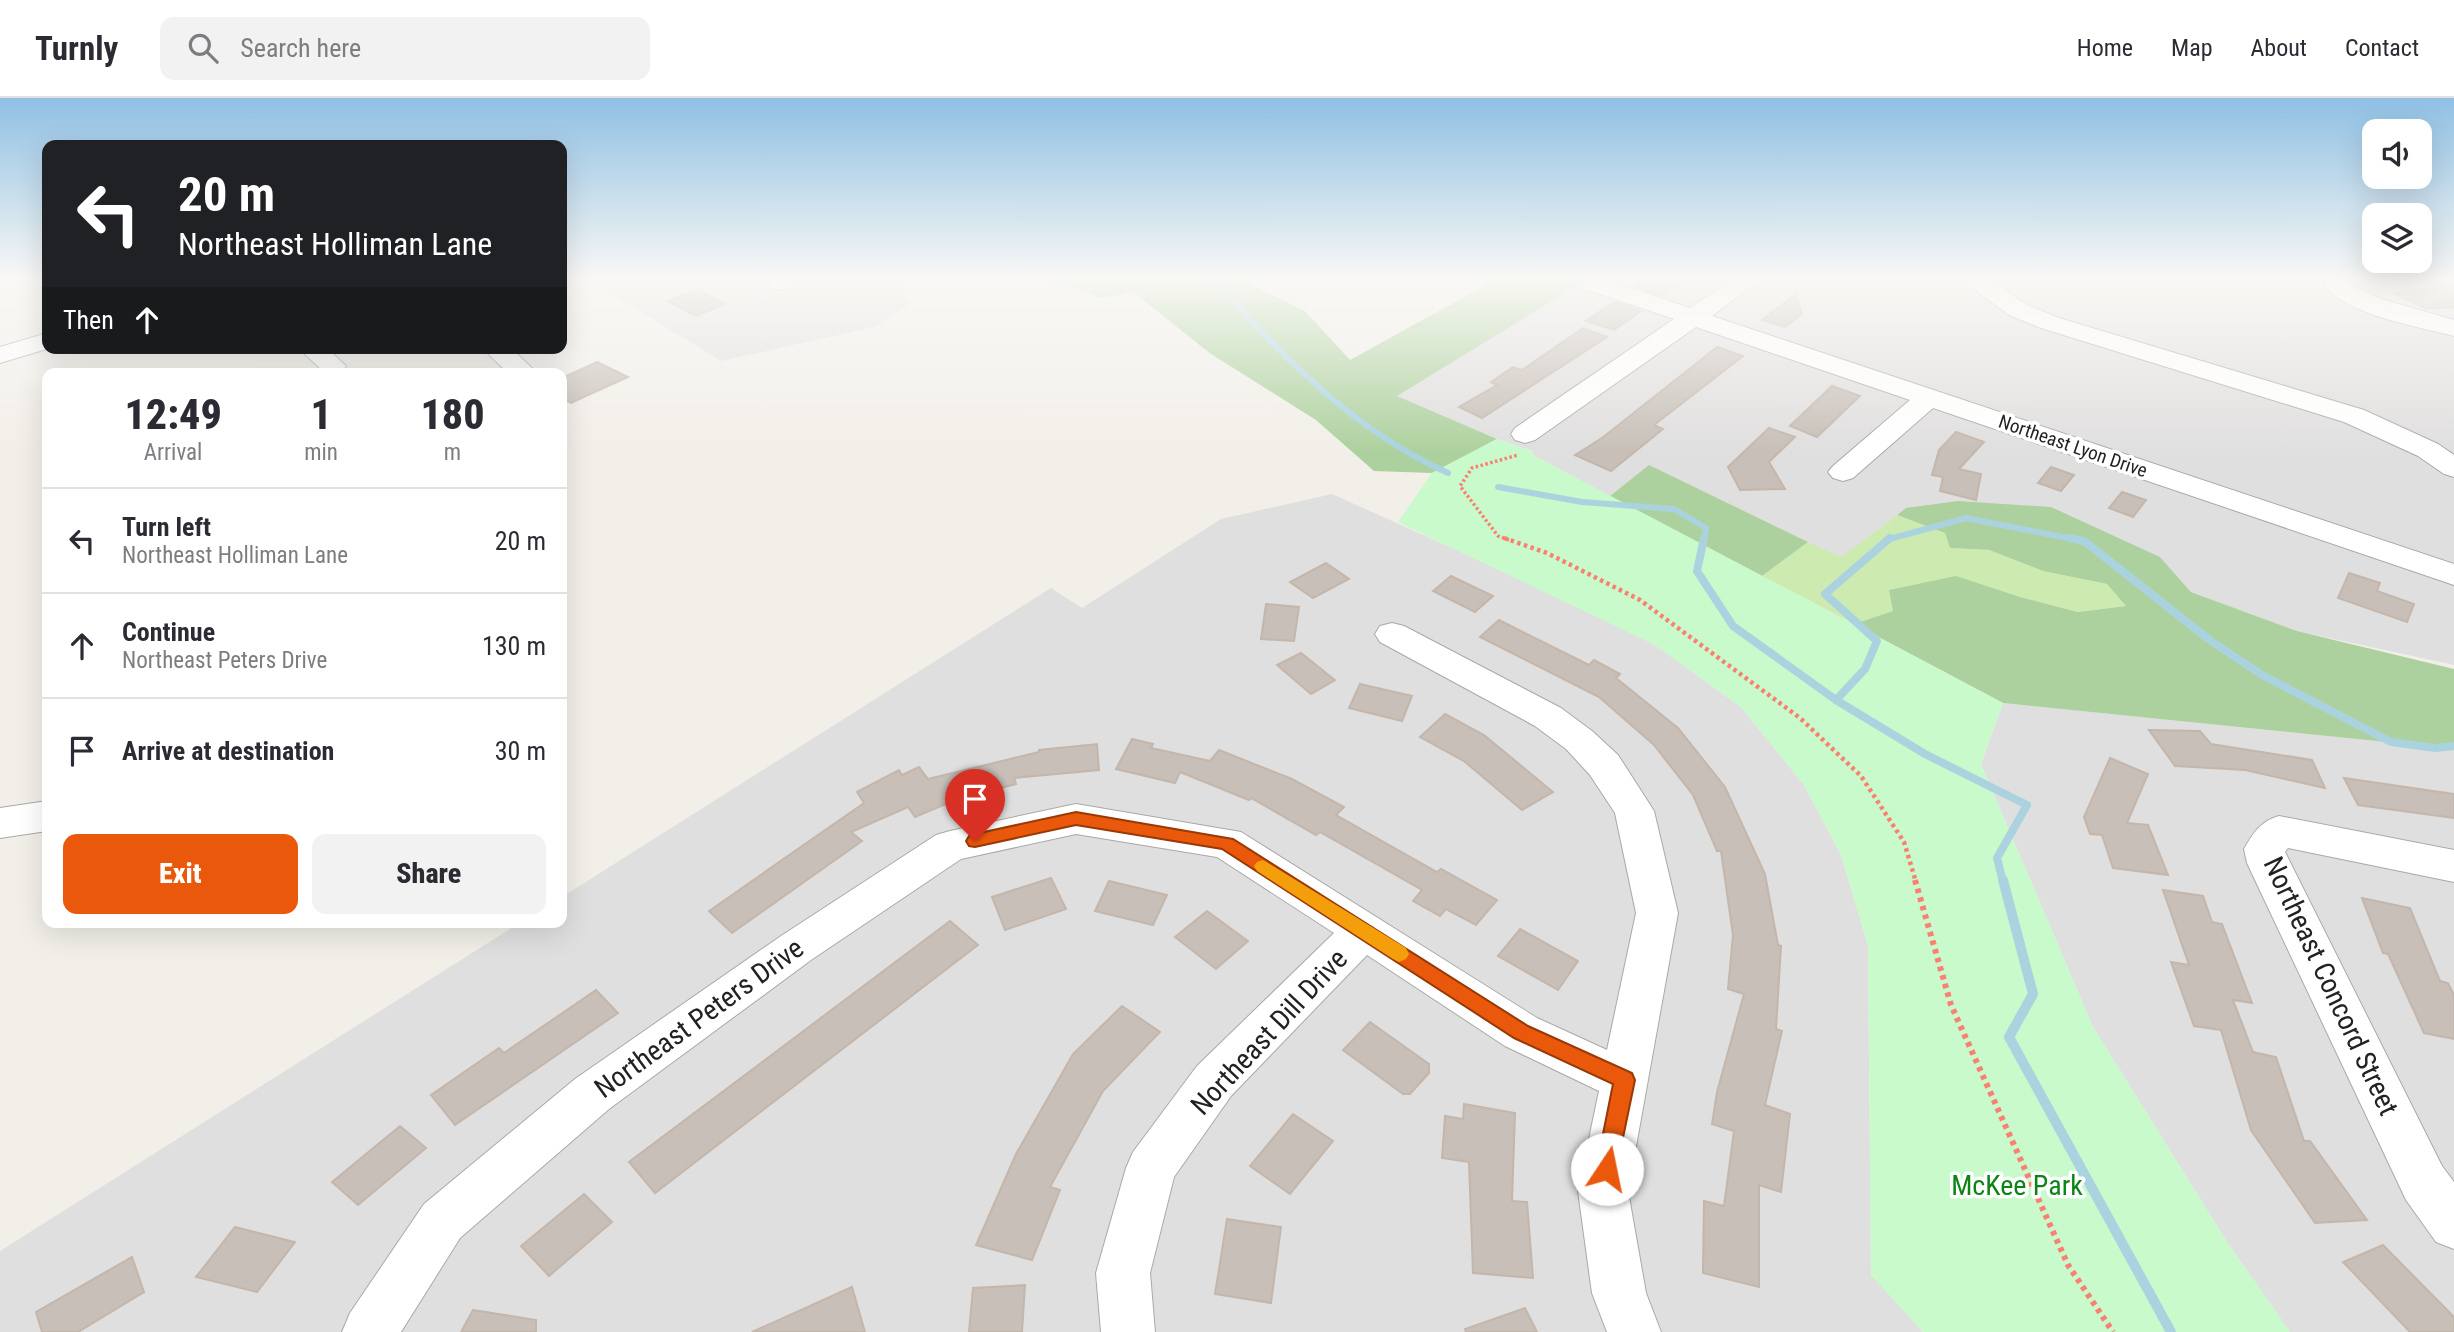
<!DOCTYPE html>
<html lang="en">
<head>
<meta charset="utf-8">
<style>
  :root { --surface:#fff; --page:#f2f2f3; --text:#2b2b33; --muted:#7c7c81; --line:#e1e1e2; --accent:#ea580c }
  body { margin:0; font-family:"Roboto Condensed",sans-serif; background:var(--page); color:var(--text); height:100vh; display:flex; flex-direction:column; font-size:26px; white-space:nowrap }
  * { box-sizing:border-box; margin:0 }
  p { font-size:23px; color:var(--muted) }
  .icon { flex:none; width:38px; height:38px; fill:none; stroke:currentColor; stroke-width:2; stroke-linecap:round; stroke-linejoin:round }
  .map { position:relative; flex:1; overflow:hidden }
  .side { position:absolute; left:42px; top:270px; width:525px; height:560px; display:flex; flex-direction:column; background:var(--surface); border-radius:14px; box-shadow:0 7px 28px #0002 }
  .side>* { flex:none }
  .hud { position:absolute; left:42px; top:42px; width:525px; height:214px; border-radius:14px; box-shadow:0 7px 28px #0002; background:#202124; color:#fff; overflow:hidden }
  .controls { position:absolute; left:2362px; top:21px; display:grid; gap:14px }
  .controls a { display:grid; place-items:center; width:70px; height:70px; border-radius:14px; background:var(--surface); box-shadow:0 7px 28px #0002; font-size:35px }
  .pin { position:absolute; display:grid; place-items:center; width:60px; height:60px; color:#fff; margin:-72px -30px; border-radius:50% 50% 50% 0; rotate:-45deg; box-shadow:0 0 7px #0007 }
  .pin .icon { rotate:45deg }
  .me { position:absolute; width:77px; margin:-38px; rotate:11deg; stroke-linejoin:round; filter:drop-shadow(0 0 5px #0008) }
  .turn { display:flex; align-items:center; gap:24px; height:147px; padding:0 21px; font-size:32px }
  .turn .icon { width:91px; height:91px; stroke-width:2.5 }
  .turn b { display:block; font-size:49px; line-height:60px }
  .then { display:flex; align-items:center; height:66px; padding:0 21px; background:#0003; gap:14px; font-size:26px }
  .eta { display:flex; justify-content:space-evenly; align-items:center; height:119px; text-align:center }
  .eta b { font-size:42px; font-weight:800; line-height:49px }
  .action { display:flex; gap:14px; margin-top:auto; padding:14px 21px }
  .action a { flex:1; height:80px; border-radius:14px; background:var(--accent); color:#fff; font-size:28px; font-weight:800; line-height:80px; text-align:center }
  .action a+a { background:var(--page); color:var(--text) }
  ul { padding:0; list-style:none }
  li { display:flex; align-items:center; gap:21px; height:105px; padding:0 21px; border-top:2px solid var(--line) }
  li div { flex:1 }
  li b { display:block; font-size:26px }
  li em { font-style:normal }
  header { display:flex; align-items:center; gap:42px; box-sizing:border-box; height:98px; padding:0 35px; background:var(--surface); border-bottom:2px solid var(--line) }
  header strong { font-size:33px }
  nav { display:flex; gap:38px; margin-inline-start:auto; font-size:24px }
  .search { width:490px; height:63px; background:var(--page); display:flex; align-items:center; gap:18px; box-sizing:border-box; padding:0 24px; border-radius:14px; color:var(--muted); font-size:26px }
  .map>svg:first-child { display:block }
  .residential { fill:#e0dfdf }
  .grass { fill:#cdebb0 }
  .forest { fill:#add19e }
  .park { fill:#c8facc }
  .lines { fill:none; stroke-linecap:round; stroke-linejoin:round }
  .stream-far2 { stroke:#aad3df; stroke-width:6 }
  .stream-far1 { stroke:#aad3df; stroke-width:8 }
  .stream { stroke:#aad3df; stroke-width:10 }
  .building { fill:#c7bfb8; stroke:#c4b6ab; stroke-width:2 }
  .minor-casing { stroke:#a9a9a9; stroke-width:2 }
  .path-far2 { stroke:#fa8072; stroke-width:3.5; stroke-dasharray:2.5 2.5; stroke-linecap:butt }
  .path-far1 { stroke:#fa8072; stroke-width:4.5; stroke-dasharray:3.5 3.5; stroke-linecap:butt }
  .path { stroke:#fa8072; stroke-width:6; stroke-dasharray:4.5 4.5; stroke-linecap:butt }
  .minor { fill:#fff; fill-rule:evenodd }
  .route { fill:#ea580c; stroke:#983908; stroke-width:2 }
  .slow { fill:#f59e0b }
  .labels { text-anchor:middle; dominant-baseline:central; stroke-width:7; stroke-linejoin:round; paint-order:stroke }
  .far-street-label { font-size:19px; fill:#222; stroke:#fff }
  .near-street-label { font-size:28px; fill:#222; stroke:#fff }
  .near-park-label { font-size:28px; fill:#0c8416; stroke:#fff }
</style>
</head>
<body>
<header>
<strong>Turnly</strong>
<div class="search"><svg class="icon" aria-label="search" viewBox="0 0 24 24"><circle cx="10" cy="10" r="6"/><path d="M15 15l6 6"/></svg>Search here</div>
<nav><a>Home</a><a>Map</a><a>About</a><a>Contact</a></nav>
</header>
<div class="map">
<svg width="2454" height="1234" viewBox="0 0 2454 1234">
  <rect width="100%" height="100%" fill="#f2efe9"/>
  <g class="residential">
    <path d="M588 181H897L909 206 874 229 721 263Z"/>
    <path d="M1588 181H2454V567L2297 533 2191 494 2160 459 1906 410 1841 460 1650 368 1610 398 1533 357V353L1497 341 1396 298Z"/>
    <path d="M1332 396 1528 484 1655 547 1741 609 1804 687 1841 757 1868 848 1871 1176 1923 1234H0V1153L521 824H562V799L1051 490 1082 510 1221 421Z"/>
    <path d="M2003 605 2454 651V1234H2290L2227 1144 2093 929 1981 666Z"/>
  </g>
  <path class="grass" d="M1897 417 1946 435 1950 450 1989 452 2043 473 2107 486 2127 508 2078 514 2020 499 1889 492 1894 513 1854 526 1762 478 1808 444 1841 459Z"/>
  <g class="forest">
    <path d="M1037 181H1251L1252 187 1305 213 1350 262 1486 187 1483 181H1588L1397 298 1497 341 1432 375 1374 373 1316 322 1211 256 1133 194 1100 200 1070 187Z"/>
    <path d="M1649 367 1808 444 1762 478 1610 398Z"/>
    <path d="M1958 403 2051 409 2160 459 2191 494 2297 533 2454 571V651L2003 605 1854 526 1893 513 1889 492 1956 478 2020 499 2078 514 2126 508 2107 486 2043 473 1989 452 1950 450 1945 435 1897 417 1906 410Z"/>
  </g>
  <path class="park" d="M1497 341 1533 353V357L2003 605 1981 666 2093 929 2227 1144 2290 1234H1923L1871 1177 1868 848 1841 757 1804 687 1741 609 1655 547 1398 424 1432 375Z"/>
  <g class="lines">
    <g class="stream-far2">
      <path d="M1050 181H1059"/>
      <path d="M1211 181C1284 258 1349 330 1448 375"/>
      <path d="M1498 389 1582 404 1674 411 1706 430 1704 442"/>
      <path d="M1886 442 1966 420 2078 442"/>
    </g>
    <g class="stream-far1">
      <path d="M1704 440 1697 473 1733 528 1836 602 1925 656 2027 707 1997 760 2003 784"/>
      <path d="M2069 440 2084 443 2211 543 2262 577 2391 644 2435 650 2454 648"/>
      <path d="M1836 602 1865 571 1877 543 1825 496 1890 440"/>
    </g>
    <path class="stream" d="M2003 782 2033 896 2009 939 2171 1234"/>
  </g>
  <g class="building">
    <path d="M1647 181H1686L1662 198 1636 189Z"/>
    <path d="M2454 187V209L2427 211 2394 195Z"/>
    <path d="M697 191 725 206 696 218 668 203Z"/>
    <path d="M1796 196 1802 216 1785 229 1762 222Z"/>
    <path d="M1614 204 1641 213 1614 232 1586 223Z"/>
    <path d="M1583 230 1607 239 1482 320 1459 309 1497 287 1491 284 1513 269 1522 272Z"/>
    <path d="M1717 249 1743 258 1654 327 1663 331 1611 373 1575 357 1602 340Z"/>
    <path d="M597 264 628 279 571 305 562 300V280Z"/>
    <path d="M1832 288 1860 298 1817 339 1790 328Z"/>
    <path d="M1769 330 1795 339 1769 364 1785 391 1740 392 1728 369Z"/>
    <path d="M1956 334 1984 344 1959 371 1981 376 1976 402 1940 393 1943 379 1932 377 1939 352Z"/>
    <path d="M2051 369 2074 377 2061 393 2038 385Z"/>
    <path d="M2122 394 2146 402 2133 419 2109 410Z"/>
    <path d="M1326 465 1349 481 1313 500 1290 484Z"/>
    <path d="M2349 475 2380 485 2377 493 2414 506 2407 524 2338 500Z"/>
    <path d="M1451 478 1493 498 1475 514 1433 493Z"/>
    <path d="M1266 506 1299 509 1294 543 1261 541Z"/>
    <path d="M1499 522 1589 567 1594 562 1620 576 1616 580 1678 630 1725 689 1765 776 1778 847 1781 848 1776 931 1782 933 1765 1007 1790 1016 1781 1094 1759 1087V1189L1703 1175 1704 1103 1724 1108 1734 1033 1712 1026 1717 994 1744 896 1728 891 1733 837 1721 753H1717L1693 697 1654 647 1599 599 1480 539Z"/>
    <path d="M1301 555 1335 582 1311 596 1277 567Z"/>
    <path d="M1360 586 1412 598 1402 623 1349 610Z"/>
    <path d="M1445 616 1484 637 1553 694 1522 712 1464 663 1420 639Z"/>
    <path d="M2149 632 2200 633 2211 646 2312 662 2325 690 2245 672 2175 668Z"/>
    <path d="M1132 641 1153 646 1151 650 1210 663 1219 652 1292 681 1344 709 1336 717 1437 774 1441 771 1497 802 1476 827 1446 811 1440 818 1413 803 1422 792 1320 734 1316 737 1251 700 1249 702 1180 674 1175 685 1116 671Z"/>
    <path d="M1097 646 1099 672 1014 680 1016 686 955 702 915 719 908 709 851 734 862 743 732 835 709 813 864 705 857 694 899 672 902 677 919 669 928 681 1039 654V652Z"/>
    <path d="M2110 660 2148 676 2127 725 2148 727 2168 777 2113 770 2102 737 2090 736 2084 719Z"/>
    <path d="M2344 680 2454 696V720L2358 707Z"/>
    <path d="M1051 780 1066 811 1005 832 992 799Z"/>
    <path d="M1109 783 1167 797 1153 827 1095 813Z"/>
    <path d="M2163 792 2203 798 2212 824 2222 826 2252 905 2233 902 2253 954 2276 959 2304 1043H2310L2367 1122 2315 1125 2251 1032 2221 932 2194 928 2171 864 2189 867Z"/>
    <path d="M2362 800 2410 810 2440 883 2448 885 2454 897V941L2424 935 2388 856 2383 855Z"/>
    <path d="M1207 813 1248 843 1216 871 1175 839Z"/>
    <path d="M950 823 978 847 655 1095 629 1064Z"/>
    <path d="M1520 831 1578 863 1558 892 1498 858Z"/>
    <path d="M596 892 618 915 455 1027 431 997 499 950 504 955Z"/>
    <path d="M1122 908 1160 934 1103 993 1050 1089 1060 1092 1032 1162 976 1147 1016 1056 1073 956Z"/>
    <path d="M1370 924 1429 966V975L1410 996H1403L1343 952Z"/>
    <path d="M1464 1006 1515 1015 1512 1103 1527 1104 1533 1180 1473 1175 1469 1064 1442 1060 1445 1018 1463 1021Z"/>
    <path d="M1293 1016 1333 1043 1290 1096 1250 1068Z"/>
    <path d="M400 1028 426 1050 358 1107 332 1084Z"/>
    <path d="M584 1096 612 1124 549 1178 521 1148Z"/>
    <path d="M1227 1121 1281 1129 1271 1205 1215 1196Z"/>
    <path d="M235 1129 295 1144 257 1194 196 1179Z"/>
    <path d="M2383 1147 2454 1219V1234H2410L2343 1164Z"/>
    <path d="M132 1159 144 1194 78 1234H42L36 1214Z"/>
    <path d="M1025 1187 1022 1234H969L973 1190Z"/>
    <path d="M852 1189 865 1234H752Z"/>
    <path d="M1525 1210 1537 1234H1466L1465 1231Z"/>
    <path d="M473 1212 536 1222V1234H461Z"/>
  </g>
  <g class="lines">
    <g class="minor-casing">
      <g id="minor">
        <path d="M762 181H791L793 185 790 190C779 193 769 191 762 181Z"/>
        <path d="M1585 181H1604L1690 210 1733 181H1761L1712 218 2454 466V487L1933 310 1853 380 1843 383 1833 380 1828 374 1833 368 1910 302 1696 229 1535 342 1525 345 1515 342 1511 336 1515 330 1674 221 1585 191 1582 186Z"/>
        <path d="M1960 181H1989L2027 207 2059 220 2364 312 2438 346 2454 357V379L2444 376 2418 358 2344 324 2041 230 2009 217Z"/>
        <path d="M2327 181H2351L2349 185 2381 201 2454 222V238C2420 229 2344 216 2324 187Z"/>
        <path d="M47 235V250H50L0 265V249Z"/>
        <path d="M298 250H327L346 268 342 274H324Z"/>
        <path d="M482 250H511L535 273 508 275Z"/>
        <path d="M1392 525 1404 528 1561 610 1592 633 1618 657 1654 713 1678 815 1628 1093 1646 1195 1661 1234H1607L1592 1195 1578 1093 1599 993 1505 948 1367 857 1231 998 1174 1079 1150 1175 1155 1234H1101L1096 1175 1126 1070 1133 1054 1197 968 1334 835 1217 759 1076 736 961 761 811 862 609 1011 460 1140 401 1234H342L350 1215 424 1106 575 981 781 838 936 737 950 733 1076 706 1241 734 1537 920 1607 952 1636 815 1615 715 1590 677 1566 651 1535 628 1380 544 1375 536 1380 528Z"/>
        <path d="M47 703V733L0 740V710Z"/>
        <path d="M2279 718 2454 752V784L2288 750 2285 754 2442 1068 2454 1084V1151L2436 1144 2406 1102 2247 765 2244 751C2253 735 2261 723 2279 718Z"/>
      </g>
    </g>
    <path class="path-far2" d="M1509 442 1498 438 1460 388 1472 370 1518 357"/>
    <path class="path-far1" d="M1504 440 1547 455 1640 502 1800 620 1861 678 1904 744 1916 784"/>
    <path class="path" d="M1915 782 1951 907 2068 1167 2113 1234"/>
    <use href="#minor" class="minor"/>
  </g>
  <linearGradient id="sky" x2="0" y2="1"><stop stop-color="#8fc0e4"/><stop offset="0.51" stop-color="#f9f8f5"/><stop offset="1" stop-color="#f9f8f5" stop-opacity="0"/></linearGradient>
  <rect width="2454" height="354" fill="url(#sky)"/>
  <path class="route" d="M1076 714 1233 741 1528 928 1632 975 1635 982 1615 1078 1607 1081 1599 1078 1596 1071 1613 986 1514 940 1222 751 1076 727 975 749 969 748 966 743 969 738 975 736Z"/>
  <path class="slow" d="M1263 762 1406 850 1409 856 1406 861 1399 864 1393 861 1257 773 1254 768 1257 764Z"/>
  <g class="labels">
    <g class="far-street-label">
      <text transform="translate(2073 348) rotate(19)">Northeast Lyon Drive</text>
    </g>
    <g class="near-street-label">
      <text transform="translate(2331 888) rotate(65)">Northeast Concord Street</text>
      <text transform="translate(699 920) rotate(-36)">Northeast Peters Drive</text>
      <text transform="translate(1269 934) rotate(-47)">Northeast Dill Drive</text>
    </g>
    <g class="near-park-label">
      <text x="2017" y="1087">McKee Park</text>
    </g>
  </g>
</svg>
<div class="controls">
<a><svg class="icon" aria-label="sound" viewBox="0 0 24 24"><path d="M4 9h4l5-4v14l-5-4H4zM17 9q2 3 0 6"/></svg></a>
<a><svg class="icon" aria-label="layers" viewBox="0 0 24 24"><path d="M12 4l9 5-9 5-9-5zM3 14l9 5 9-5"/></svg></a>
</div>
<div class="pin" style="left:975px;top:743px;background:#d93025"><svg class="icon" aria-label="arrive" viewBox="0 0 24 24"><path d="M6 21V4h12l-3 4 3 4H6"/></svg></div>
<svg class="me" style="left:1607px;top:1071px" viewBox="-20 -20 40 40"><circle r="19" fill="#fff"/><path d="M0-13L10 11 0 6-10 11z" fill="#ea580c"/></svg>
<div class="hud">
<div class="turn"><svg class="icon" aria-label="left" viewBox="0 0 24 24"><path d="M17 20v-9H6M10 6l-5 5 5 5"/></svg><div><b>20 m</b>Northeast Holliman Lane</div></div>
<div class="then">Then<svg class="icon" aria-label="ahead" viewBox="0 0 24 24"><path d="M12 20V5M6 11l6-6 6 6"/></svg></div>
</div>
<section class="side">
<div class="eta">
<div><b>12:49</b><p>Arrival</p></div>
<div><b>1</b><p>min</p></div>
<div><b>180</b><p>m</p></div>
</div>
<ul>
<li><svg class="icon" aria-label="left" viewBox="0 0 24 24"><path d="M17 20v-9H6M10 6l-5 5 5 5"/></svg><div><b>Turn left</b><p>Northeast Holliman Lane</p></div><em>20 m</em></li>
<li><svg class="icon" aria-label="ahead" viewBox="0 0 24 24"><path d="M12 20V5M6 11l6-6 6 6"/></svg><div><b>Continue</b><p>Northeast Peters Drive</p></div><em>130 m</em></li>
<li><svg class="icon" aria-label="arrive" viewBox="0 0 24 24"><path d="M6 21V4h12l-3 4 3 4H6"/></svg><div><b>Arrive at destination</b></div><em>30 m</em></li>
</ul>
<div class="action"><a>Exit</a><a>Share</a></div>
</section>
</div>
</body>
</html>
